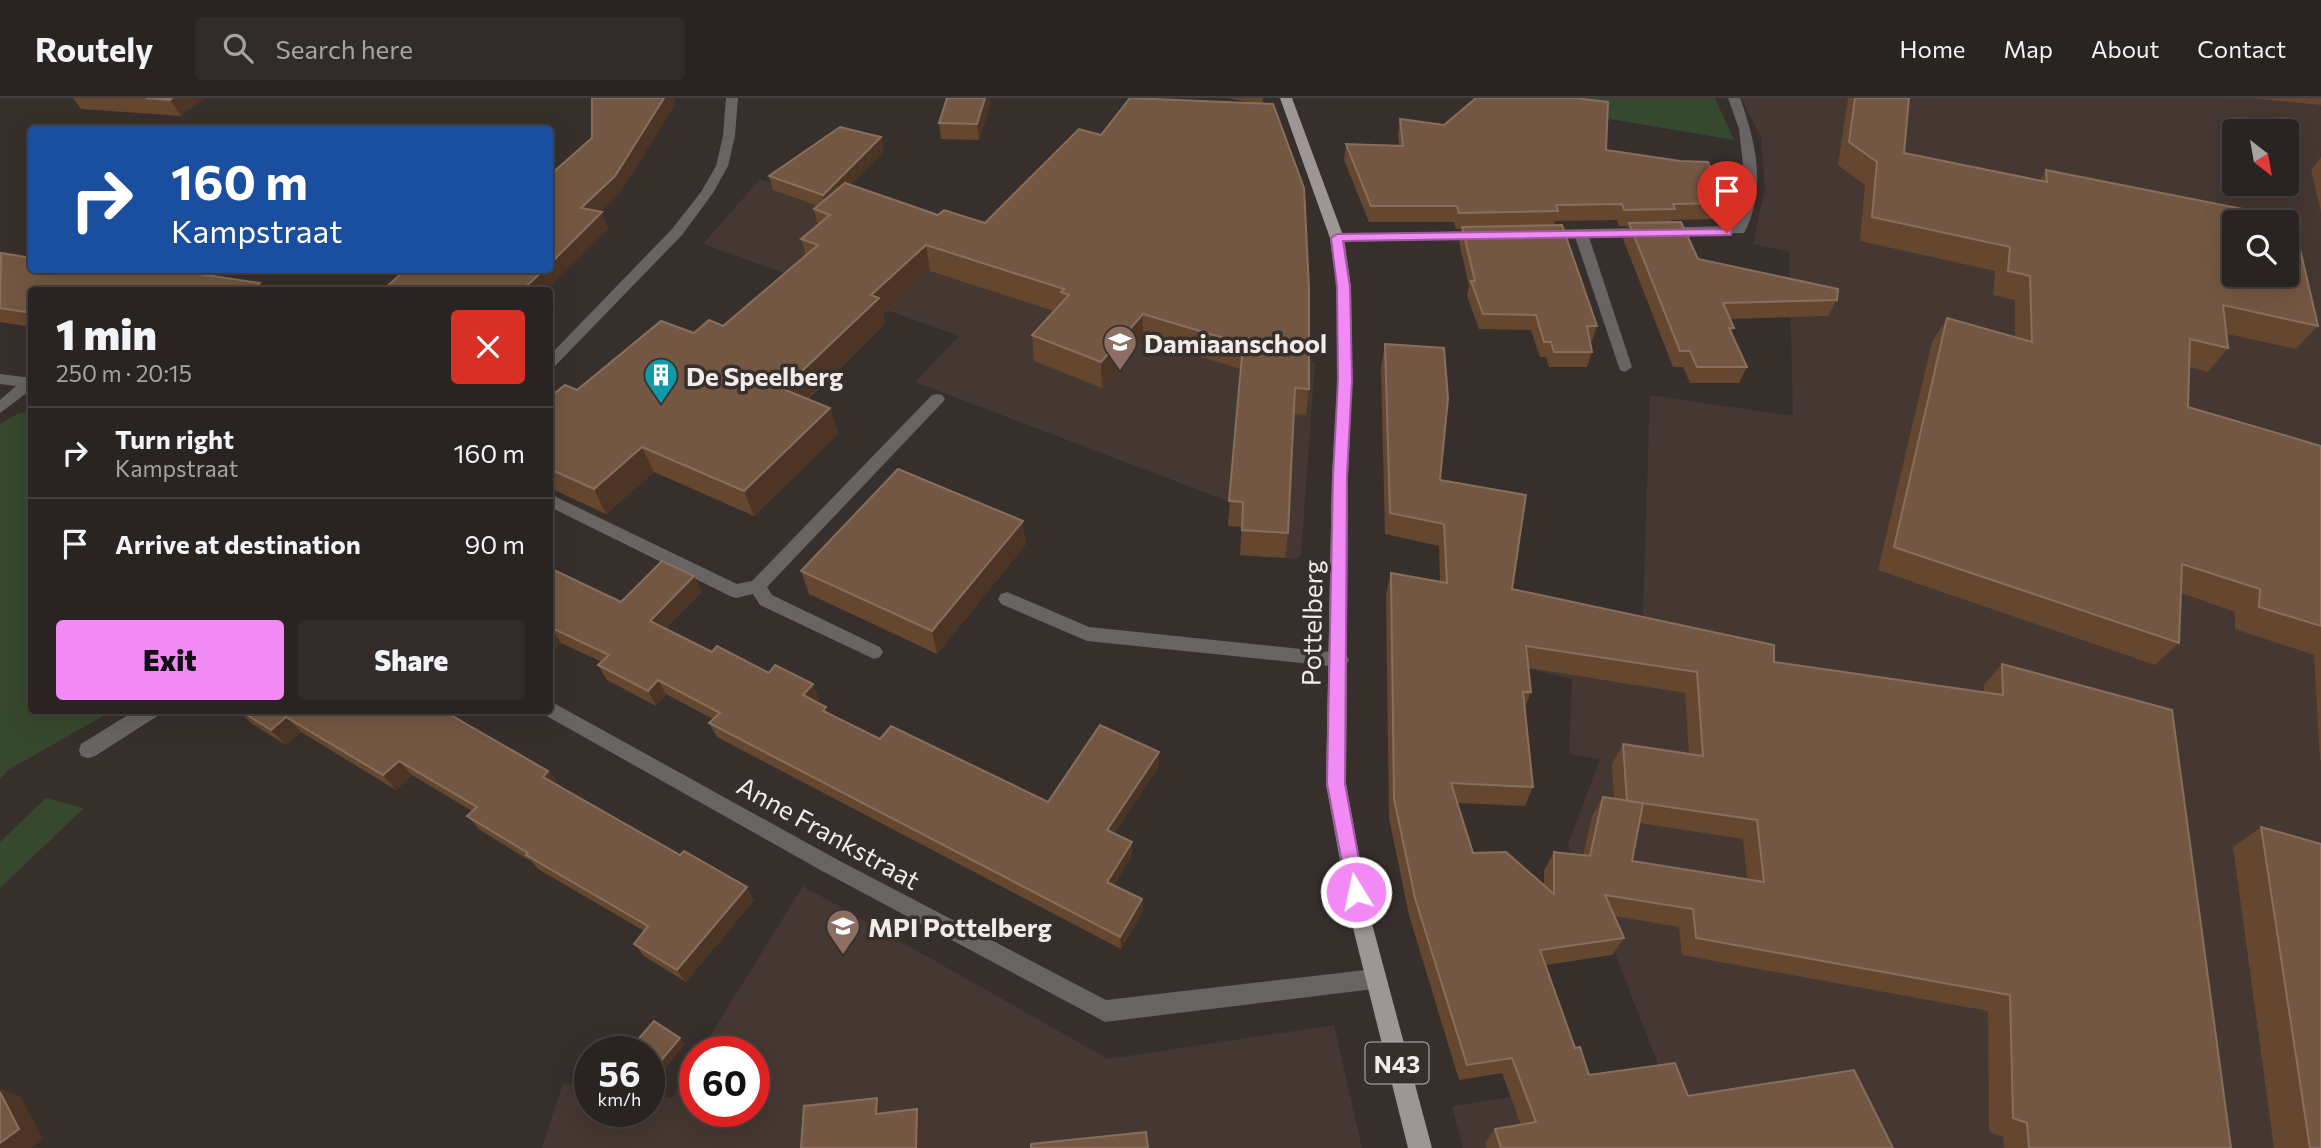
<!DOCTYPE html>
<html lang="en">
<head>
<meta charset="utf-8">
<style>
  :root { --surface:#292321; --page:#312b2a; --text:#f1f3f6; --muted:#a5a4a5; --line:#45403f; --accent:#f18af4 }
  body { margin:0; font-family:Commissioner,sans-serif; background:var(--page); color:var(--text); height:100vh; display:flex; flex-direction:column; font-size:26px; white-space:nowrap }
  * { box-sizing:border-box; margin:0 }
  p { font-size:23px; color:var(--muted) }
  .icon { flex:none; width:38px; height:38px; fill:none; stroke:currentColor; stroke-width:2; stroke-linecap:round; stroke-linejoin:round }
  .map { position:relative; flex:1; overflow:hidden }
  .details { position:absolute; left:28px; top:189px; width:525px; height:427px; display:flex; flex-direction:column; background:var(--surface); border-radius:7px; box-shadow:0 7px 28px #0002,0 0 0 2px var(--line) }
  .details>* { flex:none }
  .hud { position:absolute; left:28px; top:28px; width:525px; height:147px; border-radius:7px; box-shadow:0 7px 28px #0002,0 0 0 2px var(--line); background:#1a4fa0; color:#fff; overflow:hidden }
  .needle { width:46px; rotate:149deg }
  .fabs { position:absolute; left:2222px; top:21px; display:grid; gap:14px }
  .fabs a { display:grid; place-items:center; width:77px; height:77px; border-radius:7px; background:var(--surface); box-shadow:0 7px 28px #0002,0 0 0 2px var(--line); font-size:35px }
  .speed { position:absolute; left:574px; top:938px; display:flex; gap:14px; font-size:35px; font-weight:700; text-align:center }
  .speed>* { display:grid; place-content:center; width:91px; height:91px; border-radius:50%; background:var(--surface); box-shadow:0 7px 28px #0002,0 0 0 2px var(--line); line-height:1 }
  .speed small { font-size:18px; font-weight:400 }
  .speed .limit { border:10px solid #d22; background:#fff; color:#111 }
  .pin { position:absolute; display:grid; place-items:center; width:60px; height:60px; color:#fff; margin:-72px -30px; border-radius:50% 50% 50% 0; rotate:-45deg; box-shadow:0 0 7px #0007 }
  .pin .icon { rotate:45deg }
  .me { position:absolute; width:77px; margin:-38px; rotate:350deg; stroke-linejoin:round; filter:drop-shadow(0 0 5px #0008) }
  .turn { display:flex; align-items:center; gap:24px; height:147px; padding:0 28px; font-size:32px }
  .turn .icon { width:91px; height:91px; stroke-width:2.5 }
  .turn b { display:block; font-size:49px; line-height:60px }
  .round { display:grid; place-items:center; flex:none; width:74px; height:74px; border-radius:7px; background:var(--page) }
  .headline { display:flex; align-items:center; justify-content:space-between; height:119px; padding:0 28px }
  h1 { font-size:42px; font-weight:800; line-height:52px }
  .action { display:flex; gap:14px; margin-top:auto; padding:14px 28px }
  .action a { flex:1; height:80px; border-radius:7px; background:var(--accent); color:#111; font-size:28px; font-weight:800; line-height:80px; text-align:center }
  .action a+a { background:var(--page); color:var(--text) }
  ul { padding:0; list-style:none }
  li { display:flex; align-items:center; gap:21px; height:91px; padding:0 28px; border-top:2px solid var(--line) }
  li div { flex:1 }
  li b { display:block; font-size:26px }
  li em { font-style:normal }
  header { display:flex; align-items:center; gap:42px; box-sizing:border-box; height:98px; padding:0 35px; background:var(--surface); border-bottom:2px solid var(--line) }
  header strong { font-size:33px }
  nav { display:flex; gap:38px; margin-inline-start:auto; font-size:24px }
  .search { width:490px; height:63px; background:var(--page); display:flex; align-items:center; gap:18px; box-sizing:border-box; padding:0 24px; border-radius:7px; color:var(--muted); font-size:26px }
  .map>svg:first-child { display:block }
  .built { fill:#453731; fill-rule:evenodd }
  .green { fill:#36482d }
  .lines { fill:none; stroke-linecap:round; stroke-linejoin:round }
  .lane { fill:#686464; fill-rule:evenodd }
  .street { fill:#686464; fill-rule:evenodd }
  .primary { fill:#9e9596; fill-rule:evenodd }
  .wall { fill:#65462e; fill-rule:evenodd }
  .shaded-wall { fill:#4c3525 }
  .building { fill:#745742; stroke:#876f5d; stroke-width:2; fill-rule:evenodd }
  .route { fill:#f18af4; stroke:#9d5a9f; stroke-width:2 }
  .labels { text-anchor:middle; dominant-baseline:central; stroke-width:7; stroke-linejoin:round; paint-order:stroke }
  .shield { fill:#372f2c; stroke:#b9b3b1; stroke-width:2 }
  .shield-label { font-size:24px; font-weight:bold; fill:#f1ecea }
  .poi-label { font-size:26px; font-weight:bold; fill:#f1ecea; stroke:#372f2c; text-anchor:start }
  .street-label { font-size:26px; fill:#f1ecea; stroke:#372f2c }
</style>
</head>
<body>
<header>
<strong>Routely</strong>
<div class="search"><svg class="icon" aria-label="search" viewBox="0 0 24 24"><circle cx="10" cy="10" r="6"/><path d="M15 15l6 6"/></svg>Search here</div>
<nav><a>Home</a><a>Map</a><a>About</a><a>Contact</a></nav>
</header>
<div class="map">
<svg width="2321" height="1050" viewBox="0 0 2321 1050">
  <rect width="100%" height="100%" fill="#372f2c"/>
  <g class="built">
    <path d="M1741 0H2321V1050H1463L1452 1008 1662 976 1610 843 1544 805V773L1580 776 1568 746 1600 661 1569 656 1572 581 1499 564 1642 542 1650 297 1793 318 1789 154 1753 146 1765 90 1761 39ZM2235 33H2287V86H2235ZM2235 124H2287V177H2235Z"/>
    <path d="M760 81 1190 229 1315 264 1301 456 1297 461 1240 457 1241 429 1228 428 1230 404 915 284 959 238 703 146Z"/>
    <path d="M803 788 1108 961 1334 927 1362 1050H542L563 985 590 989V1013H649V997L672 1000 695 963V1013H754V954H700Z"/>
  </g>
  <g class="green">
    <path d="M1519 0H1715L1734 42 1604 20Z"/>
    <path d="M31 313 32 612 112 613 8 672 0 681V326L17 316Z"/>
    <path d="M46 700 84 710 0 790V744Z"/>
  </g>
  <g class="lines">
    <g class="lane">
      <path d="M937 296 942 297 945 301 942 305 767 489 772 497 880 549 883 554 880 559 874 561 760 507 753 496 736 500 730 498 550 409V396L737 486 752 483 932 297Z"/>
      <path d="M1007 494 1089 529 1340 555 1346 557 1349 562 1346 567 1340 569 1087 543 1001 506 998 501 1001 496Z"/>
    </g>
    <g class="street">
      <path d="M726 0H738L735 38 728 68 713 95 682 137 555 268 550 270V257L672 131 701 94 716 68 723 38Z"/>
      <path d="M1728 0H1740C1756 44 1767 92 1744 135L1589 139 1632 269 1625 274 1620 272 1575 139 1543 140 1536 136 1543 132 1734 128 1746 93 1739 31Z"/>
      <path d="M1484 133 1491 137 1489 140 1337 144 1330 140 1337 136Z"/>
      <path d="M0 276 32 280V291L0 315V302L16 288 0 286Z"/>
      <path d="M550 603 838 762 1106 902 1374 871 1382 874 1385 881 1382 888 1374 891 1105 924 824 774 543 616 542 612H550Z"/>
      <path d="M136 612H161L159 617 95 658 88 660 81 658 79 652 81 646Z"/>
    </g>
    <path class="primary" d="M1280 0H1292L1344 140 1351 189 1352 282 1348 378 1346 686 1371 822 1432 1050H1408L1351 822 1326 686 1332 378 1338 282 1337 189 1330 140Z"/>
  </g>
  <g class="wall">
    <path d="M73 0H204L181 18 81 11Z"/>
    <path d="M1228 0H1263L1262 6 1309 291 1306 317 1294 316 1288 435 1285 460 1240 457 1242 429 1228 428 1241 271 1143 241 1102 290 1034 263 1032 237 1054 213 930 173 883 217 885 226 808 301 830 310 838 336 754 418 654 374 606 416 550 390V299L577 292 694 235 723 228 806 157 801 141 818 127 814 111 818 108 773 92 769 78 884 53 850 87 938 117 985 125 1101 37 1253 5Z"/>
    <path d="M1848 0H1909L1904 55 2040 82 2046 72 2318 228 2296 251 2227 236 2228 250 2208 274 2189 269 2188 309 2321 348V662H2320L2314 557 2235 531V514L2181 495 2179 545 2155 567 1878 472 1932 244 1947 220 2015 239V202L1993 197 1995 173 1860 143 1865 87 1838 67Z"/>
    <path d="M2251 0H2321V7Z"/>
    <path d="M990 7 979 42 941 41 939 25Z"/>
    <path d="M1400 21 1606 52 1726 105 1720 121 1671 122V124L1698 161 1837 202 1828 218 1730 221 1734 230 1731 235 1747 269 1739 285H1690L1683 269H1673L1623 141 1628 128H1619L1617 122 1555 123 1554 127 1597 228 1592 243H1590L1592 254 1587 269H1549L1546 259H1540L1531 232 1479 231 1467 198 1469 188 1459 144 1462 131H1456L1454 124H1369L1344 62 1346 46 1399 47 1398 37Z"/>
    <path d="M2321 59V114L2311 72Z"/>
    <path d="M0 156 260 185 265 192H32V229L0 224Z"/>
    <path d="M1385 246 1440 382 1512 491 1774 564 1984 594V587L2002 566 2231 1050H2004L2003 1039 1989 1034 1988 913 1682 857 1679 829 1614 818 1624 840 1612 857 1546 867 1575 950 1589 977 1688 998 1893 1050H1487L1485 1045 1495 1031 1521 1027 1502 975 1459 982 1409 817 1389 720 1386 496 1391 475 1440 484 1439 448 1385 436 1381 269ZM1529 570 1685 595 1689 656 1623 646 1612 666 1614 701 1603 699 1592 718 1583 758 1554 754 1544 773V787L1473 755 1458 705 1525 708 1533 689 1525 609 1531 594ZM1639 725 1743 741 1747 781 1632 763Z"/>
    <path d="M1026 446 937 556 809 496 801 473Z"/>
    <path d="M550 467 552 471 621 504 694 478 701 494 665 531 712 554 819 601 816 604 829 615 880 641 1048 704 1159 654V668L1114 735 1132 757 1114 787 1142 801 1143 813 1121 851 717 639 709 625 713 621 666 596 656 608 607 582 598 567 602 564 561 545 552 553 550 551Z"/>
    <path d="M238 612H442L548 673 559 687 754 802 686 884 644 858 634 846 644 833 538 771 532 764 480 732 467 718 472 713 412 677 396 692 301 634 286 647 251 625Z"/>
    <path d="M2261 729 2321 1050H2274L2233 749Z"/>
  </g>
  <g class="shaded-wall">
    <path d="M172 0H204L181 18 170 2Z"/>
    <path d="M664 0H675V7L621 94 588 127 581 110Z"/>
    <path d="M985 0H989L990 7 979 42 977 26Z"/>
    <path d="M881 39 884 53 826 111 823 97Z"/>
    <path d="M602 114 608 131 547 192H522L544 172H550V166Z"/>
    <path d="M926 147 930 173 883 217 885 226 791 316 783 291 871 197Z"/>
    <path d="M260 185 265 192H252Z"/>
    <path d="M1143 216V241L1102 290 1101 264Z"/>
    <path d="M830 310 838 336 754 418 744 393Z"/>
    <path d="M642 349 654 374 606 416 594 391Z"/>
    <path d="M1023 423 1026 446 937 556 932 533Z"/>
    <path d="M694 478 701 494 658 538 650 523Z"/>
    <path d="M552 530 561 545 552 553 550 549V532Z"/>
    <path d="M658 582 666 596 656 608 648 593Z"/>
    <path d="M813 586 819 601 809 612 803 597Z"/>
    <path d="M286 619 301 634 286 647 271 632Z"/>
    <path d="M1159 654V668L1108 745 1107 732Z"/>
    <path d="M399 663 412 677 396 692 383 677Z"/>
    <path d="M548 673 559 687 543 679Z"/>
    <path d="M1132 744V757L1108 797 1107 784Z"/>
    <path d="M747 789 754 802 686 884 677 872Z"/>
    <path d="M1142 801 1143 813 1121 851 1120 839Z"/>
    <path d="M680 940 685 946 660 977 654 971Z"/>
    <path d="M0 990 21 999 43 1041 31 1050H0Z"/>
    <path d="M877 1000 882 1011V1026L876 1016Z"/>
    <path d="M917 1011 922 1021V1050H916Z"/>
  </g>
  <g class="building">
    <path d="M146 0H172L170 2Z"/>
    <path d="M592 0H664L615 78 581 110 602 114 550 166V77L592 40Z"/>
    <path d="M947 0H985L977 26 939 25Z"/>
    <path d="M1130 0 1273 6 1304 90 1309 190V291L1295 290 1288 435 1242 432 1243 404 1229 403 1243 246 1143 216 1101 264 1032 237 1069 197 1061 194 1064 191 926 147 871 197 879 200 783 291 830 310 744 393 642 349 594 391 550 371V299L565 287 577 292 661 223 694 235 709 222 723 228 818 147 801 141 830 117 814 111 845 85 938 117 944 112 985 125 1079 31 1101 37Z"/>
    <path d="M1476 0H1575L1608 4 1606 52 1680 63 1708 64 1726 105 1673 106 1675 111 1624 112 1622 106 1556 107 1558 113 1459 115 1457 108H1371L1346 46 1403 48 1400 21 1444 27Z"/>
    <path d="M1855 0H1909L1904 55 2047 84 2046 72 2293 121 2318 228 2223 207 2228 250 2190 241 2188 309 2321 348V528L2259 509 2260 491 2182 466 2179 545 1894 449 1947 220 2032 244 2030 178 2008 173 2010 149 1872 119 1877 64 1849 44ZM2235 124H2287V177H2235Z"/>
    <path d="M840 29 881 39 823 97 769 78Z"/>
    <path d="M1681 124 1698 161 1838 191 1837 202 1723 205 1734 230H1729L1747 269H1697L1690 253H1680L1629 125Z"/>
    <path d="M1562 127 1597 228H1587L1592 254H1554L1551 244H1544L1536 217 1483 216 1471 183H1475L1462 129Z"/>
    <path d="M1 155 32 160V172H173L260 185 252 192H32V215L0 210Z"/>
    <path d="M405 172H544L522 192H383Z"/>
    <path d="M1385 246 1444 250 1448 300 1440 382 1526 397 1512 491 1774 547V564L2003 597 2002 566 2172 612 2231 1050H2029L2027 1025 2013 1020 2010 897 1696 840 1693 811 1605 797 1624 840 1540 852 1575 950 1580 949 1589 977 1675 965 1688 998 1854 972 1893 1050H1501L1495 1031 1536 1024 1512 960 1467 967 1415 800 1394 701 1391 475 1447 485 1444 426 1390 415ZM1526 548 1697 574 1703 658 1623 646 1627 703 1757 722 1764 784 1632 763 1643 705 1603 699 1590 758 1554 754V796L1506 754 1473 755 1451 685 1533 689 1523 594H1531Z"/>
    <path d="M898 371 1023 423 932 533 801 473Z"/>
    <path d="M662 463 694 478 650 523 712 554 717 548 769 575 775 567 813 586 803 597 826 609 823 613 880 641 891 628 1048 704 1100 627 1159 654 1107 732 1132 744 1107 784 1142 801 1120 839 709 625 720 615 658 582 648 593 598 567 609 557 552 530 550 532V470L621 504Z"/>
    <path d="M239 612H442L548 673 543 679 680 757 684 753 747 789 677 872 634 846 648 828 526 757 528 755 467 718 477 709 399 663 383 677 286 619 271 632Z"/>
    <path d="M2261 729 2321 746V1050H2310Z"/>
    <path d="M654 923 680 940 654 971 649 968V954H630L628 953Z"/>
    <path d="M0 994 19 1031 0 1045Z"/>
    <path d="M877 1000 876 1016 917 1011 916 1050H801L804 1008Z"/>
    <path d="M1146 1034 1148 1050H1031V1046Z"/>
  </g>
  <path class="route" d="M1727 131 1731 132V137L1343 143 1350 189 1352 282 1347 378 1345 686 1365 794 1362 801 1356 803 1349 801 1327 686 1333 378 1338 282 1337 189 1331 140 1337 136Z"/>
  <defs>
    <g id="school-pin" transform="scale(1.75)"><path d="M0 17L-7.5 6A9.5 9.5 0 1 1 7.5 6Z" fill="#8d6e63" stroke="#372f2c"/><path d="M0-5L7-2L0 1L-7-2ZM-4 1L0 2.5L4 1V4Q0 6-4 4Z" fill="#fff"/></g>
    <g id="building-pin" transform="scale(1.75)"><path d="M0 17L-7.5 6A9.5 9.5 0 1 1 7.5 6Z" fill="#0f9aa8" stroke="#372f2c"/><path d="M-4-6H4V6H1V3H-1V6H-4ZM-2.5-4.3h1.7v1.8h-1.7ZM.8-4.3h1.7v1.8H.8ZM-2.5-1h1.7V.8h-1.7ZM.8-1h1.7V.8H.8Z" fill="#fff"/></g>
  </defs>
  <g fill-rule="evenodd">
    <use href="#school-pin" x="1120" y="244"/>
    <use href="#building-pin" x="661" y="277"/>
    <use href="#school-pin" x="843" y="828"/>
  </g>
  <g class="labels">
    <rect class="shield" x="1365.5" y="944.5" width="63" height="41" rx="5"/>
    <g class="shield-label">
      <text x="1397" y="965">N43</text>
    </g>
    <g class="poi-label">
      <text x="1144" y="244">Damiaanschool</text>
      <text x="686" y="277">De Speelberg</text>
      <text x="868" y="828">MPI Pottelberg</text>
    </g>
    <g class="street-label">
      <text transform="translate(1311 525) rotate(-89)">Pottelberg</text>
      <text transform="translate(829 734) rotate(29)">Anne Frankstraat</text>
    </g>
  </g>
</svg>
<div class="fabs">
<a><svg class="needle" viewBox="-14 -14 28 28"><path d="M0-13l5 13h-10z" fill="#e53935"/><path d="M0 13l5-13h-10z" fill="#a5a4a5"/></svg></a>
<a><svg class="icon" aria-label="search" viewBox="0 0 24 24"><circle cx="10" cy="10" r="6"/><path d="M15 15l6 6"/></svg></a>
</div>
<div class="speed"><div>56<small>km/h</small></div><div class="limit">60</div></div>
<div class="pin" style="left:1727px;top:135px;background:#d93025"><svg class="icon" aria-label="arrive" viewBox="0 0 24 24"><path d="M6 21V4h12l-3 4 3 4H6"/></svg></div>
<svg class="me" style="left:1356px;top:794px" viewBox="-20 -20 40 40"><circle r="17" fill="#f18af4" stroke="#fff" stroke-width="3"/><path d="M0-11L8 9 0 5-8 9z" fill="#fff"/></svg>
<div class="hud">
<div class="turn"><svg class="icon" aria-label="right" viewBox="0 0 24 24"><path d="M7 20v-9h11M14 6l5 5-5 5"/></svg><div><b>160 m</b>Kampstraat</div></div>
</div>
<section class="details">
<div class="headline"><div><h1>1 min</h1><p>250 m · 20:15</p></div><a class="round" style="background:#d93025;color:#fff"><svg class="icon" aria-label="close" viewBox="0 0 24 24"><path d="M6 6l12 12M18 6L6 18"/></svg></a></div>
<ul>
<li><svg class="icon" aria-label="right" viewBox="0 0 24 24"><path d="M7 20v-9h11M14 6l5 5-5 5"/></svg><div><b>Turn right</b><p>Kampstraat</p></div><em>160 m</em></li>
<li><svg class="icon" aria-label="arrive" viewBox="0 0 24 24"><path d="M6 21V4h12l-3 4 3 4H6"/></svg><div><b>Arrive at destination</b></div><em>90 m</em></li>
</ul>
<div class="action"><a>Exit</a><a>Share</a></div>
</section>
</div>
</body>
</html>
